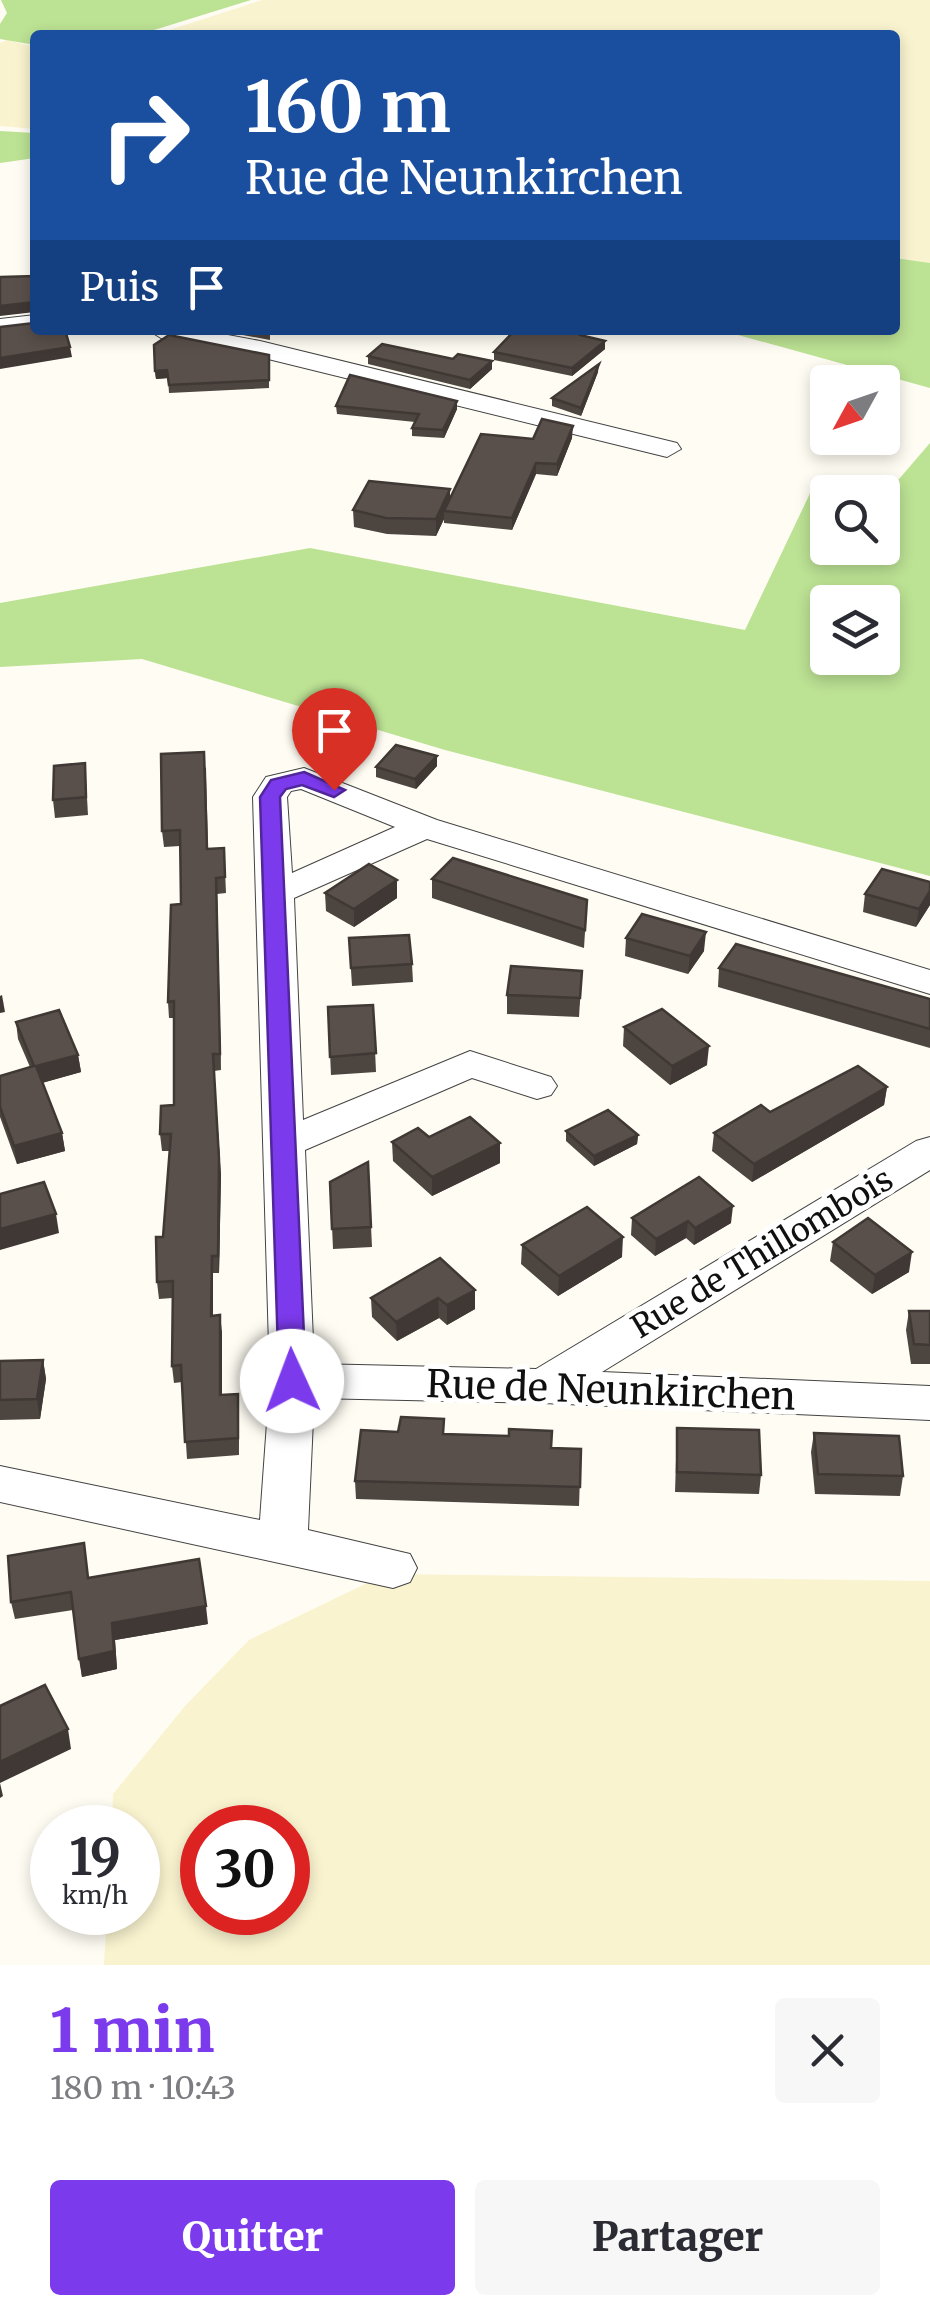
<!DOCTYPE html>
<html lang="fr">
<head>
<meta charset="utf-8">
<style>
  :root { --surface:#fff; --page:#f7f7f7; --text:#2b2b33; --muted:#7c7c81; --accent:#7c3aed }
  body { margin:0; font-family:Merriweather,serif; background:var(--page); color:var(--text); height:100vh; display:flex; flex-direction:column; font-size:38px; white-space:nowrap }
  * { box-sizing:border-box; margin:0 }
  p { font-size:32px; color:var(--muted) }
  .icon { flex:none; width:55px; height:55px; fill:none; stroke:currentColor; stroke-width:2; stroke-linecap:round; stroke-linejoin:round }
  .map { position:relative; height:1965px; overflow:hidden }
  .sheet { display:flex; flex-direction:column; background:var(--surface); flex:1 }
  .sheet>* { flex:none }
  .top-card { position:absolute; left:30px; top:30px; width:870px; height:305px; border-radius:10px; box-shadow:0 5px 15px #0003; background:#1a4fa0; color:#fff; overflow:hidden }
  .needle { width:65px; rotate:230deg }
  .controls { position:absolute; left:810px; top:365px; display:grid; gap:20px }
  .controls a { display:grid; place-items:center; width:90px; height:90px; border-radius:10px; background:var(--surface); box-shadow:0 5px 15px #0003; font-size:50px }
  .speed { position:absolute; left:30px; top:1805px; display:flex; gap:20px; font-size:50px; font-weight:700; text-align:center }
  .speed>* { display:grid; place-content:center; width:130px; height:130px; border-radius:50%; background:var(--surface); box-shadow:0 5px 15px #0003; line-height:1 }
  .speed small { font-size:25px; font-weight:400 }
  .speed .limit { border:15px solid #d22; background:#fff; color:#111 }
  .pin { position:absolute; display:grid; place-items:center; width:85px; height:85px; color:#fff; margin:-102px -42px; border-radius:50% 50% 50% 0; rotate:-45deg; box-shadow:0 0 10px #0007 }
  .pin .icon { rotate:45deg }
  .me { position:absolute; width:110px; margin:-55px; rotate:358deg; stroke-linejoin:round; filter:drop-shadow(0 0 8px #0008) }
  .turn { display:flex; align-items:center; gap:35px; height:210px; padding:0 50px; font-size:45px }
  .turn .icon { width:130px; height:130px; stroke-width:2.5 }
  .turn b { display:block; font-size:70px; line-height:85px }
  .then { display:flex; align-items:center; height:95px; padding:0 50px; background:#0003; gap:20px; font-size:38px }
  .round { display:grid; place-items:center; flex:none; width:105px; height:105px; border-radius:10px; background:var(--page) }
  .head { display:flex; align-items:center; justify-content:space-between; height:170px; padding:0 50px }
  h1 { font-size:60px; font-weight:800; line-height:75px; color:var(--accent) }
  .cta { display:flex; gap:20px; margin-top:auto; padding:20px 50px }
  .cta a { flex:1; height:115px; border-radius:10px; background:var(--accent); color:#fff; font-size:40px; font-weight:800; line-height:115px; text-align:center }
  .cta a+a { background:var(--page); color:var(--text) }
  .map>svg:first-child { display:block }
  .farmland { fill:#f9f3cf; fill-rule:evenodd }
  .forest { fill:#bce294; fill-rule:evenodd }
  .lines { fill:none; stroke-linecap:round; stroke-linejoin:round }
  .minor-casing { stroke:#434343; stroke-width:2 }
  .minor { fill:#fff; fill-rule:evenodd }
  .wall { fill:#4d4540 }
  .shaded-wall { fill:#3f3834 }
  .building { fill:#5a504b; stroke:#3f3834; stroke-width:2.5 }
  .route { fill:#7c3aed; stroke:#51269a; stroke-width:2.5 }
  .labels { text-anchor:middle; dominant-baseline:central; stroke-width:10; stroke-linejoin:round; paint-order:stroke }
  .street-label { font-size:32px; fill:#101010; stroke:#fff }
  .near-street-label { font-size:38px; fill:#101010; stroke:#fff }
</style>
</head>
<body>
<div class="map">
<svg width="930" height="1965" viewBox="0 0 930 1965">
  <rect width="100%" height="100%" fill="#fffcf3"/>
  <g class="farmland">
    <path d="M262 0H930V263L895 258V35H154Z"/>
    <path d="M7 40 35 47V129L0 126V43Z"/>
    <path d="M386 1574 930 1581V1965H104L107 1913 138 1912V1828L112 1827 113 1794 185 1706 249 1640ZM202 1828H288V1912H202Z"/>
  </g>
  <g class="forest">
    <path d="M1 0H251L138 35H35V45L0 39V24L7 13Z"/>
    <path d="M0 131 35 133V158L0 163Z"/>
    <path d="M895 258 930 263V388L720 330H895Z"/>
    <path d="M930 443V876L445 750 142 659 0 667V603L310 548 745 630 813 487 879 492H828V548H882L883 493H887ZM828 602H882V658H828Z"/>
  </g>
  <g class="lines">
    <g class="minor-casing">
      <g id="minor">
        <path d="M35 315 37 330 0 335V319Z"/>
        <path d="M148 330H201L260 341 677 443 681 449 667 457 260 357 161 338Z"/>
        <path d="M304 768 437 820 930 970V994L427 839 294 898 303 1120 470 1051 551 1077 557 1086 551 1095 537 1099 472 1078 305 1150 314 1364 536 1369 916 1141 930 1137V1170L602 1372 930 1386V1420L543 1403 314 1398 308 1530 410 1554 417 1568 410 1582 393 1588 0 1502V1466L260 1520 270 1381 253 797 266 777ZM301 789 395 827 292 873 287 797 291 791Z"/>
      </g>
    </g>
    <use href="#minor" class="minor"/>
  </g>
  <g class="wall">
    <path d="M216 330H270V340Z"/>
    <path d="M515 330H587L584 336 605 349 572 376 494 360V352Z"/>
    <path d="M269 355V388L169 393 168 378 156 379 155 371Z"/>
    <path d="M368 356 492 361V369L470 389 368 364Z"/>
    <path d="M598 372 581 416 552 406V398Z"/>
    <path d="M457 401V409L444 438 412 436V428L415 422 337 414 336 406Z"/>
    <path d="M572 438 557 476 536 474 512 530 444 523V519L436 536 387 534 354 527 353 510 450 489V498L533 439Z"/>
    <path d="M437 756V766L416 789 376 777V767Z"/>
    <path d="M85 763 88 815 55 818 53 800Z"/>
    <path d="M206 767 208 849 224 848 226 893 217 894 221 1070 214 1071 221 1176 219 1273H213V1316L222 1332V1395L238 1394 239 1455 187 1459 182 1382 174 1383 172 1366V1298L159 1299 157 1282 163 1237 170 1151H162L160 1134 174 1105V1018H169L168 1002 181 904 180 846 164 847 162 831Z"/>
    <path d="M432 879 587 900 584 948 432 898Z"/>
    <path d="M930 882V905L916 927 863 912 865 894Z"/>
    <path d="M325 893 397 898 354 927 326 911Z"/>
    <path d="M349 938 412 964 413 982 352 986Z"/>
    <path d="M626 938 704 951 688 974 625 956Z"/>
    <path d="M719 968 930 999V1048L718 987Z"/>
    <path d="M582 971 579 1017 507 1014V995Z"/>
    <path d="M373 1005 376 1072 331 1075 328 1007Z"/>
    <path d="M16 1022 78 1055 81 1072 42 1083 62 1133 65 1151 17 1164 0 1117V1076L30 1067 18 1039Z"/>
    <path d="M624 1027 707 1065 670 1085 623 1046Z"/>
    <path d="M887 1087 884 1105 752 1182 712 1151 714 1133 770 1112Z"/>
    <path d="M566 1131 638 1135 637 1144 594 1166 566 1141Z"/>
    <path d="M429 1137 500 1163 432 1196 393 1161 392 1142Z"/>
    <path d="M368 1162 372 1247 333 1249 330 1182Z"/>
    <path d="M632 1218 731 1223 694 1245 686 1238 655 1256 631 1235Z"/>
    <path d="M833 1242 909 1272 872 1294 830 1261Z"/>
    <path d="M522 1245 622 1257 558 1296 521 1264Z"/>
    <path d="M475 1290V1309L447 1325 439 1318 397 1341 372 1317 371 1298Z"/>
    <path d="M909 1311H930V1364H911L906 1330Z"/>
    <path d="M43 1360 46 1379 40 1419 0 1420V1361Z"/>
    <path d="M444 1419V1434L551 1448 581 1449 579 1506 356 1499 355 1481 398 1432Z"/>
    <path d="M677 1428 761 1475 759 1494 675 1492Z"/>
    <path d="M814 1433 903 1476 900 1496 815 1494 811 1452Z"/>
    <path d="M89 1578 208 1624 115 1640 117 1669 82 1677 73 1610 15 1619 11 1602Z"/>
  </g>
  <g class="shaded-wall">
    <path d="M35 302V312L0 316V306Z"/>
    <path d="M605 341V349L572 376V368Z"/>
    <path d="M70 347 72 357 0 369V358Z"/>
    <path d="M492 361V369L470 389V380Z"/>
    <path d="M599 364 598 372 581 416V408Z"/>
    <path d="M167 370 168 378 156 379 155 371Z"/>
    <path d="M457 401V409L444 438 443 430Z"/>
    <path d="M573 426 572 438 557 476V464Z"/>
    <path d="M536 463V474L512 530V518Z"/>
    <path d="M450 489V506L444 511V519L436 536V519Z"/>
    <path d="M437 756V766L416 789 415 779Z"/>
    <path d="M216 878 217 894 221 1070 220 1054Z"/>
    <path d="M397 880V898L354 927V909Z"/>
    <path d="M930 891V905L916 927 919 909Z"/>
    <path d="M706 932 704 951 688 974 690 956Z"/>
    <path d="M2 995 5 1012 0 1013V996Z"/>
    <path d="M709 1046 707 1065 670 1085 672 1066Z"/>
    <path d="M78 1055 81 1072 38 1084 36 1066Z"/>
    <path d="M214 1071 221 1176 219 1273 218 1256Z"/>
    <path d="M887 1087 884 1105 752 1182 754 1164Z"/>
    <path d="M62 1133 65 1151 17 1164 14 1146Z"/>
    <path d="M638 1135 637 1144 594 1166V1156Z"/>
    <path d="M500 1143V1163L432 1196V1177Z"/>
    <path d="M733 1206 731 1223 694 1245 695 1228Z"/>
    <path d="M56 1214 59 1233 0 1250V1229Z"/>
    <path d="M688 1221 686 1238 655 1256 656 1239Z"/>
    <path d="M623 1237 622 1257 558 1296 559 1276Z"/>
    <path d="M912 1252 909 1272 872 1294 875 1275Z"/>
    <path d="M212 1256 213 1273V1333L211 1316Z"/>
    <path d="M475 1290V1309L447 1325V1305Z"/>
    <path d="M438 1298 439 1318 397 1341 396 1322Z"/>
    <path d="M220 1315 222 1332V1412L220 1395Z"/>
    <path d="M43 1360 46 1379 40 1419 37 1399Z"/>
    <path d="M238 1394 239 1411V1455L238 1438Z"/>
    <path d="M206 1606 208 1624 115 1640 117 1669 82 1677 79 1659 112 1623Z"/>
    <path d="M68 1729 71 1749 0 1783 3 1796 0 1798V1762Z"/>
  </g>
  <g class="building">
    <path d="M35 276V302L0 306V277Z"/>
    <path d="M35 323V330H65L70 347 0 358V327Z"/>
    <path d="M515 330H583L580 335 605 341 572 368 494 352Z"/>
    <path d="M169 335 269 355V380L169 385 167 370 155 371 154 345Z"/>
    <path d="M382 344 453 359 458 354 492 361 470 380 368 356Z"/>
    <path d="M599 364 581 408 552 398Z"/>
    <path d="M350 375 457 401 443 430 412 428 419 414 336 406Z"/>
    <path d="M542 419 573 426 557 464 536 463 512 518 444 511 481 434 533 439Z"/>
    <path d="M369 481 450 489 436 519 386 518 353 510Z"/>
    <path d="M396 745 437 756 415 779 376 767Z"/>
    <path d="M204 752 207 849 224 848 225 877 216 878 220 1054H213L219 1159 218 1256H212L211 1316 220 1315V1395L238 1394V1438L185 1442 181 1365 172 1366 173 1281 157 1282 156 1237H163L171 1134H160L161 1106 174 1105V1001L168 1002 171 905 181 904 180 830 162 831 161 754Z"/>
    <path d="M85 763 86 797 53 800 54 766Z"/>
    <path d="M453 858 587 900 585 930 432 879Z"/>
    <path d="M369 864 397 880 354 909 325 893Z"/>
    <path d="M882 869 930 882V891L919 909 865 894Z"/>
    <path d="M642 914 706 932 690 956 626 938Z"/>
    <path d="M409 935 412 964 351 968 349 938Z"/>
    <path d="M736 944 930 999V1029L719 968Z"/>
    <path d="M511 966 582 971 580 998 507 995Z"/>
    <path d="M373 1005 376 1053 330 1057 328 1007Z"/>
    <path d="M662 1009 709 1046 672 1066 624 1027Z"/>
    <path d="M59 1010 78 1055 36 1066 62 1133 14 1146 0 1107V1076L34 1066 16 1022Z"/>
    <path d="M858 1066 887 1087 754 1164 714 1133 761 1105 770 1112Z"/>
    <path d="M608 1110 638 1135 594 1156 566 1131Z"/>
    <path d="M470 1117 500 1143 432 1177 392 1142 418 1128 429 1137Z"/>
    <path d="M368 1162 371 1227 332 1229 330 1182Z"/>
    <path d="M699 1177 733 1206 695 1228 688 1221 656 1239 632 1218Z"/>
    <path d="M44 1182 56 1214 0 1229V1194Z"/>
    <path d="M587 1207 623 1237 559 1276 522 1245Z"/>
    <path d="M868 1218 912 1252 875 1275 833 1242Z"/>
    <path d="M440 1258 475 1290 447 1305 438 1298 396 1322 371 1298Z"/>
    <path d="M909 1311H930V1345L914 1344Z"/>
    <path d="M43 1360 37 1399 0 1400V1361Z"/>
    <path d="M401 1417 444 1419 443 1434 509 1436V1429L552 1431 551 1448 581 1449 580 1487 355 1481 361 1430 398 1432Z"/>
    <path d="M677 1428 759 1430 761 1475 677 1472Z"/>
    <path d="M814 1433 899 1436 903 1476 818 1474Z"/>
    <path d="M84 1543 88 1578 199 1559 206 1606 112 1623 114 1651 79 1659 71 1592 11 1602 8 1556Z"/>
    <path d="M45 1685 68 1729 0 1762V1706Z"/>
  </g>
  <path class="route" d="M304 772 345 790 334 797 302 785 286 789 280 797 306 1381 302 1388 292 1391 283 1388 279 1381 260 797 271 780Z"/>
  <g class="labels">
    <g class="street-label">
      <text transform="translate(762 1253) rotate(-31)">Rue de Thillombois</text>
    </g>
    <g class="near-street-label">
      <text transform="translate(611 1390) rotate(2)">Rue de Neunkirchen</text>
    </g>
  </g>
</svg>
<div class="controls">
<a><svg class="needle" viewBox="-14 -14 28 28"><path d="M0-13l5 13h-10z" fill="#e53935"/><path d="M0 13l5-13h-10z" fill="#7c7c81"/></svg></a>
<a><svg class="icon" aria-label="search" viewBox="0 0 24 24"><circle cx="10" cy="10" r="6"/><path d="M15 15l6 6"/></svg></a>
<a><svg class="icon" aria-label="layers" viewBox="0 0 24 24"><path d="M12 4l9 5-9 5-9-5zM3 14l9 5 9-5"/></svg></a>
</div>
<div class="speed"><div>19<small>km/h</small></div><div class="limit">30</div></div>
<div class="pin" style="left:334px;top:790px;background:#d93025"><svg class="icon" aria-label="arrive" viewBox="0 0 24 24"><path d="M6 21V4h12l-3 4 3 4H6"/></svg></div>
<svg class="me" style="left:292px;top:1381px" viewBox="-20 -20 40 40"><circle r="19" fill="#fff"/><path d="M0-13L10 11 0 6-10 11z" fill="#7c3aed"/></svg>
<div class="top-card">
<div class="turn"><svg class="icon" aria-label="right" viewBox="0 0 24 24"><path d="M7 20v-9h11M14 6l5 5-5 5"/></svg><div><b>160 m</b>Rue de Neunkirchen</div></div>
<div class="then">Puis<svg class="icon" aria-label="arrive" viewBox="0 0 24 24"><path d="M6 21V4h12l-3 4 3 4H6"/></svg></div>
</div>
</div>
<section class="sheet">
<div class="head"><div><h1>1 min</h1><p>180 m · 10:43</p></div><a class="round"><svg class="icon" aria-label="close" viewBox="0 0 24 24"><path d="M6 6l12 12M18 6L6 18"/></svg></a></div>
<div class="cta"><a>Quitter</a><a>Partager</a></div>
</section>
</body>
</html>
